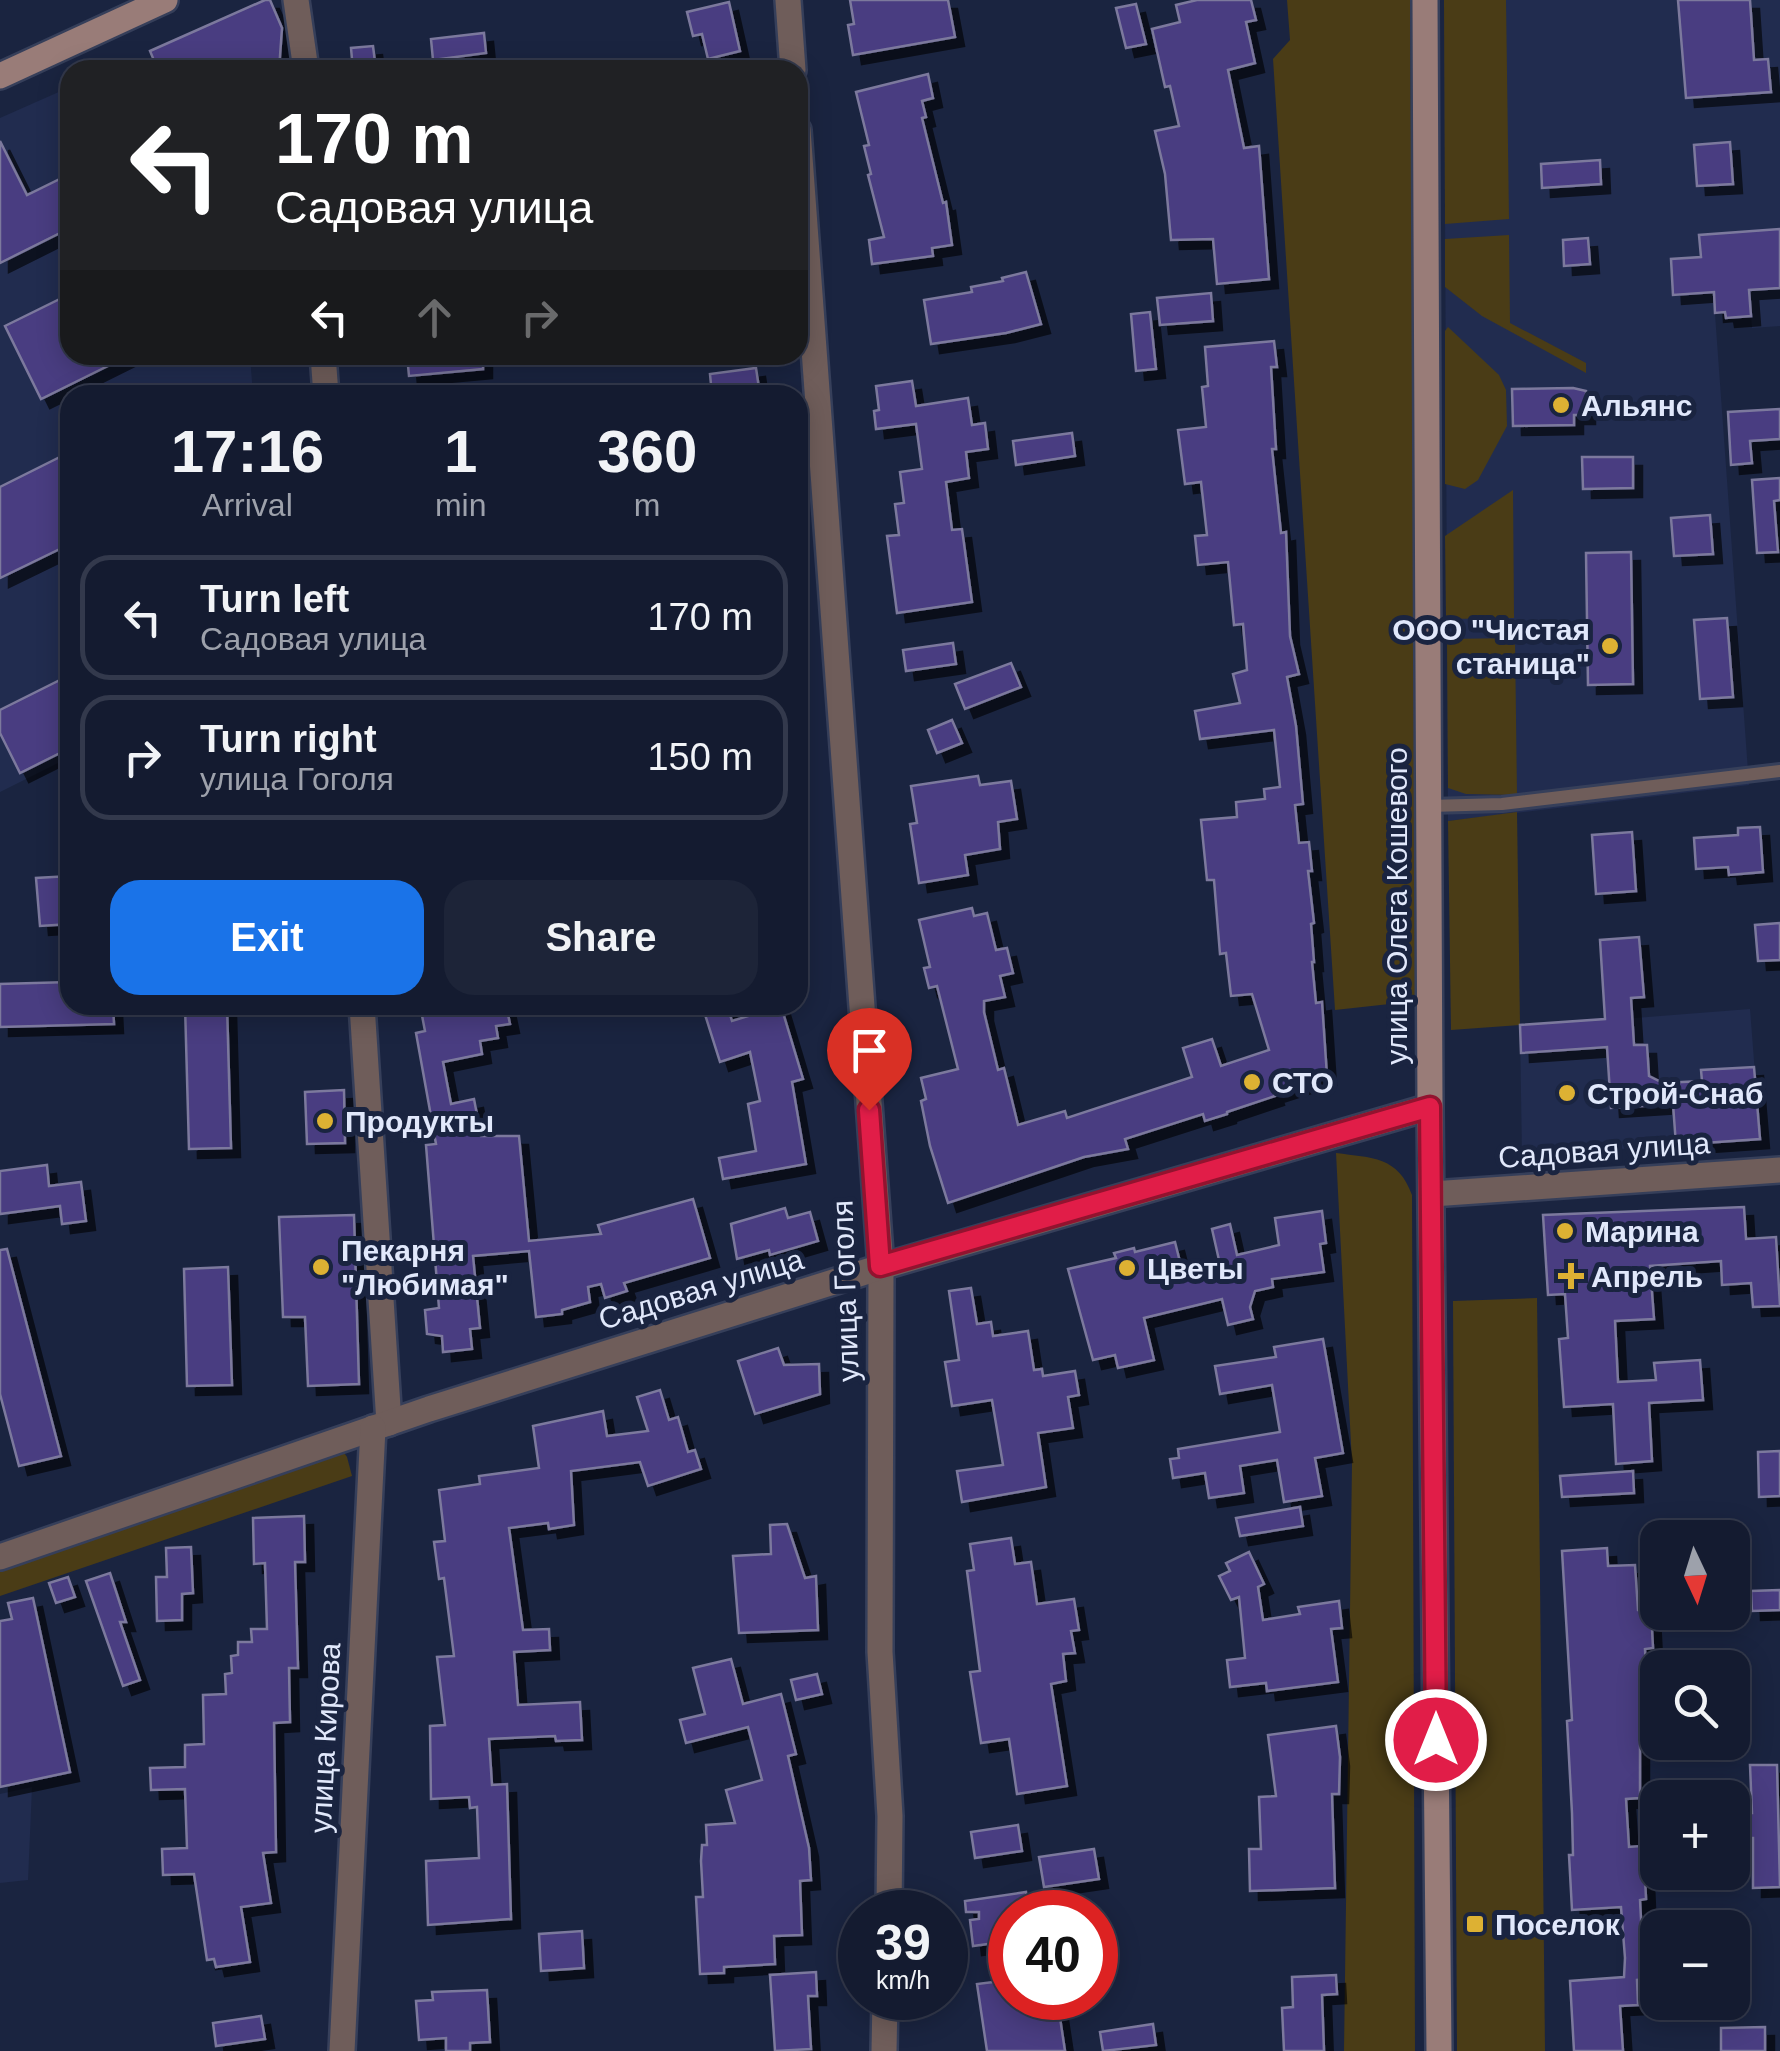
<!DOCTYPE html>
<html lang="en">
<head>
<meta charset="utf-8">
<style>
  :root { --surface:#141b30; --page:#1d2438; --text:#f1f3f6; --muted:#9da1ab; --line:#33394c; --accent:#1a73e8 }
  body { margin:0; font-family:Arial,sans-serif; background:var(--page); color:var(--text); height:100vh; display:flex; flex-direction:column; font-size:38px; white-space:nowrap }
  * { box-sizing:border-box; margin:0 }
  p { font-size:32px; color:var(--muted) }
  .icon { flex:none; width:55px; height:55px; fill:none; stroke:currentColor; stroke-width:2; stroke-linecap:round; stroke-linejoin:round }
  .map { position:relative; flex:1; overflow:hidden }
  .sheet { position:absolute; left:60px; top:385px; width:748px; height:630px; display:flex; flex-direction:column; background:var(--surface); border-radius:30px; box-shadow:0 5px 25px #0003,0 0 0 2px var(--line) }
  .sheet>* { flex:none }
  .top-card { position:absolute; left:60px; top:60px; width:748px; height:305px; border-radius:30px; box-shadow:0 5px 25px #0003,0 0 0 2px var(--line); background:#202124; color:#fff; overflow:hidden }
  .needle { width:65px; rotate:176deg }
  .buttons { position:absolute; left:1640px; top:1520px; display:grid; gap:20px }
  .buttons a { display:grid; place-items:center; width:110px; height:110px; border-radius:20px; background:var(--surface); box-shadow:0 5px 25px #0003,0 0 0 2px var(--line); font-size:50px }
  .speed { position:absolute; left:838px; top:1890px; display:flex; gap:20px; font-size:50px; font-weight:700; text-align:center }
  .speed>* { display:grid; place-content:center; width:130px; height:130px; border-radius:50%; background:var(--surface); box-shadow:0 5px 25px #0003,0 0 0 2px var(--line); line-height:1 }
  .speed small { font-size:25px; font-weight:400 }
  .speed .limit { border:15px solid #d22; background:#fff; color:#111 }
  .pin { position:absolute; display:grid; place-items:center; width:85px; height:85px; color:#fff; margin:-102px -42px; border-radius:50% 50% 50% 0; rotate:-45deg; box-shadow:0 0 10px #0007 }
  .pin .icon { rotate:45deg }
  .me { position:absolute; width:110px; margin:-55px; rotate:0deg; stroke-linejoin:round; filter:drop-shadow(0 0 8px #0008) }
  .turn { display:flex; align-items:center; gap:35px; height:210px; padding:0 50px; font-size:45px }
  .turn .icon { width:130px; height:130px; stroke-width:2.5 }
  .turn b { display:block; font-size:70px; line-height:85px }
  .lanes { display:flex; align-items:center; height:95px; padding:0 50px; background:#0003; justify-content:center; gap:50px; direction:ltr }
  .lanes .off { opacity:.35 }
  .eta { display:flex; justify-content:space-evenly; align-items:center; height:170px; text-align:center }
  .eta b { font-size:60px; font-weight:700; line-height:70px }
  .action { display:flex; gap:20px; margin-top:auto; padding:20px 50px }
  .action a { flex:1; height:115px; border-radius:30px; background:var(--accent); color:#fff; font-size:40px; font-weight:700; line-height:115px; text-align:center }
  .action a+a { background:var(--page); color:var(--text) }
  ul { padding:0; list-style:none }
  li { display:flex; align-items:center; gap:30px; height:125px; margin:0 20px 15px; padding:0 30px; border:5px solid var(--line); border-radius:30px }
  li div { flex:1 }
  li b { display:block; font-size:38px }
  li em { font-style:normal }
  .map>svg:first-child { display:block }
  .built { fill:#212c4f }
  .green { fill:#4a3c16 }
  .building { fill:#483c81; stroke:#7c799d; stroke-width:2.5; filter:url(#shadow) }
  .lines { fill:none; stroke-linecap:round; stroke-linejoin:round }
  .lane-casing { stroke:#363f5a; stroke-width:18 }
  .street-casing { stroke:#363f5a; stroke-width:30 }
  .secondary-casing { stroke:#363f5a; stroke-width:30 }
  .lane { stroke:#6f5d5a; stroke-width:12 }
  .street { stroke:#6f5d5a; stroke-width:25 }
  .secondary { stroke:#997c78; stroke-width:25 }
  .route-casing { stroke:#92132f; stroke-width:25 }
  .route { stroke:#e11d48; stroke-width:18 }
  .poi-dot { fill:#ddb133; stroke:#1a2440; stroke-width:4 }
  .labels { text-anchor:middle; dominant-baseline:central; stroke-width:10; stroke-linejoin:round; paint-order:stroke }
  .poi-label { font-size:30px; font-weight:bold; fill:#e1e8fb; stroke:#1a2440; text-anchor:start }
  .street-label { font-size:30px; fill:#e1e8fb; stroke:#1a2440 }
</style>
</head>
<body>
<div class="map">
<svg width="1780" height="2051" viewBox="0 0 1780 2051">
  <defs>
    <filter id="shadow"><feDropShadow dx="9" dy="9" stdDeviation="0" flood-color="#0009"/></filter>
  </defs>
  <rect width="100%" height="100%" fill="#1a2440"/>
  <g class="built">
    <path d="M1444 0H1780V326L1752 328 1751 316 1726 318 1725 312 1715 314 1749 785 1448 821Z"/>
    <path d="M70 87V355H250L253 395H70V757L0 792V118Z"/>
    <path d="M1750 1009 1760 1139 1522 1156 1520 1027Z"/>
    <path d="M32 1787 28 1880 0 1883V1794Z"/>
  </g>
  <g class="green">
    <path d="M1287 0H1410L1417 1001 1335 1010 1273 59 1290 40Z"/>
    <path d="M1444 0H1506L1509 219 1445 224Z"/>
    <path d="M1509 235 1510 323 1586 363V373L1482 316 1445 287V239Z"/>
    <path d="M1448 327 1499 375 1506 390 1507 426 1478 480 1465 489 1445 484V331Z"/>
    <path d="M1513 490 1514 618 1446 619 1445 536Z"/>
    <path d="M1515 638 1517 795 1466 794 1448 788 1447 639Z"/>
    <path d="M1517 812 1520 1025 1451 1030 1448 821Z"/>
    <path d="M1336 1153C1372 1158 1398 1156 1412 1195L1415 2051H1344L1352 1463Z"/>
    <path d="M1537 1298 1545 2051H1457L1453 1301Z"/>
    <path d="M342 1450 347 1457 352 1476 0 1596V1564Z"/>
  </g>
  <g class="building">
    <path d="M265 0H270L282 28 279 70H158L150 51Z"/>
    <path d="M850 0H948L955 37 853 55 848 25 854 24Z"/>
    <path d="M1197 0H1251L1256 20 1246 22 1255 63 1228 70 1244 148 1259 146 1269 279 1217 284 1213 239 1171 240 1165 174 1155 131 1179 126 1170 86 1165 87 1152 29 1180 22 1176 5Z"/>
    <path d="M1678 0H1750L1754 60 1768 59 1771 92 1686 98Z"/>
    <path d="M729 2 740 51 708 59 702 34 693 36 687 12Z"/>
    <path d="M1136 4 1146 44 1126 48 1116 8Z"/>
    <path d="M484 33 486 53 433 60 431 39Z"/>
    <path d="M373 46 376 70H353L351 48Z"/>
    <path d="M928 74 933 98 922 101 926 117 922 118 943 203 946 202 952 245 932 248 933 256 872 264 869 240 884 237 868 175 871 174 864 146 869 145 856 92Z"/>
    <path d="M0 141 27 195 70 174V228L0 263Z"/>
    <path d="M1730 142 1733 184 1697 186 1694 145Z"/>
    <path d="M1600 160 1601 184 1542 188 1541 164Z"/>
    <path d="M1780 229V288L1749 290 1751 316 1726 318 1725 312 1715 313 1714 292 1673 295 1671 259 1701 257 1699 235Z"/>
    <path d="M1588 238 1590 264 1564 266 1563 240Z"/>
    <path d="M1026 272 1041 324 1006 333 931 344 924 300 972 292 971 287 1003 281 1002 278Z"/>
    <path d="M1211 293 1213 321 1160 325 1157 298Z"/>
    <path d="M70 294V355H130L41 399 5 326Z"/>
    <path d="M1150 312 1156 369 1136 371 1131 314Z"/>
    <path d="M1274 341 1277 367H1271L1276 449H1272L1281 533 1286 532 1290 636 1299 674 1287 677 1296 726 1303 804 1295 805 1299 843 1309 842 1312 871H1308L1314 923 1311 924 1314 962H1312L1316 1003 1322 1002 1327 1076 1274 1093 1275 1096 1227 1112V1114L1205 1121 1203 1114 1125 1139 1128 1149 1084 1157 948 1203 930 1146 921 1101 926 1099 921 1078 958 1069 937 986 929 988 924 968 930 967 919 920 972 908 974 916 987 913 996 950 1007 948 1013 973 1000 976 1005 997 984 1001V1012L998 1070 1004 1068 1018 1125 1065 1111 1067 1118 1192 1077 1183 1048 1212 1039 1221 1066 1269 1050 1252 994 1231 996 1226 953 1220 954 1214 880H1207L1201 820 1237 817 1236 802 1265 799 1264 789 1280 787 1274 730 1200 739 1195 711 1240 703 1233 674 1247 670 1243 624 1234 625 1228 562 1198 565 1195 536 1207 535 1201 482 1185 484 1178 430 1206 427 1202 387 1208 386 1205 347Z"/>
    <path d="M407 355H483V369L409 376Z"/>
    <path d="M756 368 760 395H712L710 374Z"/>
    <path d="M912 381 916 406 968 398 972 425 985 423 988 449 966 452 969 478 946 482 952 530 962 529 972 602 897 613 887 536 899 535 895 504 904 503 900 472 922 469 916 424 876 429 874 411 879 410 876 386Z"/>
    <path d="M1573 388 1586 391V415H1574V425L1513 426 1512 389Z"/>
    <path d="M1780 409V439L1750 441 1752 463 1731 465 1728 412Z"/>
    <path d="M1072 433 1075 456 1016 465 1013 441Z"/>
    <path d="M70 452V544L0 578V487Z"/>
    <path d="M1582 457H1633V488L1583 489Z"/>
    <path d="M1780 478V500L1774 501 1778 552 1757 553 1752 480Z"/>
    <path d="M1710 515 1713 554 1674 556 1671 518Z"/>
    <path d="M1631 552 1633 684 1588 685 1586 553Z"/>
    <path d="M1727 618 1733 697 1700 699 1694 620Z"/>
    <path d="M953 643 956 664 906 671 903 650Z"/>
    <path d="M1011 663 1021 687 965 709 955 684Z"/>
    <path d="M70 675V748L20 773 0 733V710Z"/>
    <path d="M952 720 962 743 937 753 928 730Z"/>
    <path d="M978 776 980 785 1011 781 1017 819 998 822 1000 849 965 855 968 875 919 883 910 824 917 823 911 786Z"/>
    <path d="M1760 827 1763 872 1729 875 1728 867 1696 869 1694 838 1738 835V828Z"/>
    <path d="M1632 832 1636 891 1596 894 1592 835Z"/>
    <path d="M70 876V924L40 926 36 878Z"/>
    <path d="M1780 923V960L1758 961 1755 925Z"/>
    <path d="M1639 937 1644 997 1631 998 1634 1045H1647L1649 1076 1663 1083 1702 1081 1701 1070 1754 1067 1760 1139 1676 1145 1673 1104 1611 1108 1607 1047 1521 1053 1520 1025 1605 1019 1600 940Z"/>
    <path d="M70 982V1005H113L114 1024 0 1027V984Z"/>
    <path d="M185 1005H227L231 1148 189 1149Z"/>
    <path d="M420 1005H506L510 1024 496 1026 498 1038 480 1041 482 1054 443 1062 451 1104 474 1099 481 1136H519L529 1241 601 1234 598 1225 693 1199 710 1258 624 1283 627 1291 605 1298 601 1284 588 1287 590 1302 562 1310V1314L536 1317 529 1251 473 1256 480 1328 470 1329 472 1349 443 1352 442 1336 427 1334 425 1310 439 1308 426 1145 436 1144 416 1033 425 1031Z"/>
    <path d="M702 1005H727L732 1021 781 1006 803 1079 792 1082 806 1164 723 1179 719 1158 756 1151 748 1104 760 1101 750 1052 720 1062Z"/>
    <path d="M344 1090 345 1143 307 1144 305 1092Z"/>
    <path d="M47 1165 49 1186 81 1182 86 1221 62 1224 60 1206 0 1214V1171Z"/>
    <path d="M1744 1207 1746 1239 1776 1237 1780 1306 1753 1307 1751 1283 1722 1285 1721 1261 1650 1266 1654 1319 1615 1321 1618 1382 1656 1380 1654 1363 1700 1360 1703 1400 1649 1403 1652 1461 1616 1464 1613 1404 1564 1407 1559 1339 1568 1338 1565 1294 1548 1295 1543 1215Z"/>
    <path d="M785 1208 788 1218 810 1212 818 1241 770 1255 769 1250 737 1259 731 1224Z"/>
    <path d="M1322 1211 1326 1243 1320 1244 1324 1272 1272 1279 1273 1287 1255 1291 1250 1307 1253 1319 1228 1325 1222 1299 1144 1318 1154 1360 1118 1368 1115 1355 1093 1360 1068 1269 1116 1258 1114 1253 1134 1248 1135 1252 1175 1242 1184 1278 1221 1269 1212 1229 1230 1224 1237 1255 1279 1245 1275 1218Z"/>
    <path d="M354 1215 359 1384 308 1386 305 1317H283L279 1217Z"/>
    <path d="M7 1249 61 1456 19 1466 0 1394V1250Z"/>
    <path d="M228 1267 232 1385 187 1386 184 1269Z"/>
    <path d="M971 1288 977 1324 991 1322 993 1336 1028 1331 1034 1370 1042 1369 1043 1376 1075 1371 1079 1395 1068 1397 1073 1428 1038 1433 1046 1487 962 1502 957 1471 1003 1465 992 1400 952 1406 945 1362 959 1360 949 1291Z"/>
    <path d="M1323 1339 1343 1453 1315 1458 1322 1496 1284 1502 1277 1460 1240 1466 1244 1493 1209 1498 1205 1473 1173 1478 1170 1459 1179 1458 1178 1449 1280 1432 1272 1385 1220 1394 1215 1366 1276 1357 1274 1347Z"/>
    <path d="M778 1348 784 1365 819 1364 820 1394 755 1414 738 1361Z"/>
    <path d="M660 1390 669 1420 678 1417 688 1452 695 1450 701 1469 648 1486 640 1462 571 1471 574 1525 549 1529 548 1523 509 1528 523 1630 549 1629 550 1650 514 1652 518 1705 580 1702 582 1740 556 1741 555 1736 489 1739 492 1785 507 1784 511 1919 428 1925 426 1861 479 1858 477 1807 470 1808 469 1797 431 1799 430 1726 445 1725 437 1657 454 1656 444 1578 439 1579 434 1542 445 1541 439 1490 480 1484 479 1476 539 1468 533 1426 603 1411 607 1436 648 1431 637 1397Z"/>
    <path d="M1780 1451V1496L1759 1497 1758 1452Z"/>
    <path d="M1633 1471 1634 1493 1562 1497 1560 1476Z"/>
    <path d="M1300 1507 1303 1526 1240 1536 1236 1518Z"/>
    <path d="M304 1516 305 1562H295L298 1668H289L290 1722 274 1723 276 1852 263 1853 271 1903 241 1907 250 1962 216 1967 214 1959 207 1960 194 1874 163 1875 162 1849 187 1848 185 1789 151 1790 150 1768 185 1767V1745L204 1744 203 1695 226 1694 225 1674 232 1673 231 1656 238 1655V1642H252L251 1629H267L265 1563 254 1564 253 1518Z"/>
    <path d="M787 1524 805 1578 816 1576 818 1630 739 1633 733 1556 771 1554 770 1525Z"/>
    <path d="M1011 1538 1015 1564 1031 1562 1037 1604 1074 1599 1079 1630 1071 1631 1075 1653 1063 1654 1066 1681 1051 1684 1067 1786 1017 1794 1009 1739 981 1743 970 1672 980 1671 967 1571 974 1570 970 1544Z"/>
    <path d="M191 1547 193 1593 182 1594V1620L157 1621 156 1577H167L166 1548Z"/>
    <path d="M1607 1548 1608 1566 1635 1565 1638 1610H1651L1653 1648 1645 1649 1649 1741H1640V1798L1626 1799 1629 1847 1654 1845 1656 1876H1645L1646 1899 1640 1900 1643 1957H1646L1648 1979 1637 1980 1638 2005 1620 2006 1623 2051H1574L1570 1981 1624 1977 1625 1958 1621 1907 1572 1910 1569 1855H1573L1572 1813 1567 1721 1572 1720 1562 1551Z"/>
    <path d="M1249 1552 1264 1584 1258 1587 1263 1620 1300 1614 1298 1607 1339 1601 1342 1628 1331 1629 1338 1682 1267 1691 1266 1683 1230 1687 1227 1660 1245 1658 1239 1597 1231 1600 1219 1576 1230 1571 1226 1563Z"/>
    <path d="M110 1573 126 1622H120L140 1680 123 1686 86 1581Z"/>
    <path d="M68 1577 75 1597 56 1603 49 1583Z"/>
    <path d="M1780 1590V1610L1752 1611 1751 1591Z"/>
    <path d="M33 1598 70 1772 0 1787V1621L12 1619 8 1603Z"/>
    <path d="M731 1659 743 1704 781 1694 796 1754 788 1756 809 1848 811 1880 800 1881 802 1935 774 1936 775 1964 724 1967V1973L700 1974 696 1897H703L701 1861 702 1845H707L706 1825 735 1823 726 1790 762 1780 748 1727 686 1743 680 1720 705 1714 693 1668Z"/>
    <path d="M817 1674 822 1694 796 1700 791 1680Z"/>
    <path d="M1336 1726 1340 1757 1339 1794H1332L1335 1888 1250 1891 1249 1849H1261L1259 1797 1276 1796 1268 1735Z"/>
    <path d="M1750 1765H1777L1780 1887 1753 1888V1838H1747V1813H1752Z"/>
    <path d="M1018 1825 1022 1851 975 1858 971 1832Z"/>
    <path d="M1094 1849 1099 1879 1044 1887 1039 1857Z"/>
    <path d="M1026 1892 1029 1912H1010V1941L973 1946 970 1920 979 1919V1912H966L965 1901Z"/>
    <path d="M582 1931 584 1968 541 1971 539 1934Z"/>
    <path d="M816 1972 817 1996H808L811 2049 775 2051 770 1975Z"/>
    <path d="M1336 1975 1337 1994 1322 1995 1324 2051H1284L1282 2008 1293 2007 1292 1977Z"/>
    <path d="M1010 1980V1998H1057L1065 2051H987L977 1984Z"/>
    <path d="M487 1990 490 2042 470 2043V2051H446V2038L419 2040 416 2001 433 2000 432 1992Z"/>
    <path d="M261 2016 265 2039 216 2046 213 2023Z"/>
    <path d="M1153 2024 1156 2045 1103 2051 1100 2032Z"/>
    <path d="M1765 2027V2051H1721V2028Z"/>
  </g>
  <g class="lines">
    <g class="lane-casing">
      <path id="lane" d="M1429 806 1502 804 1780 771"/>
    </g>
    <g class="street-casing">
      <g id="street">
        <path d="M296 0 306 70"/>
        <path d="M788 0 793 70"/>
        <path d="M798 130 881 1267 880 1652 890 1816 889 1912"/>
        <path d="M323 355 326 395"/>
        <path d="M362 1005 389 1423"/>
        <path d="M1432 1194 1780 1170"/>
        <path d="M0 1557 429 1409 881 1267 1430 1107"/>
        <path d="M342 2051 373 1428"/>
        <path d="M884 2051 885 1998"/>
      </g>
    </g>
    <g class="secondary-casing">
      <g id="secondary">
        <path d="M1425 0 1430 1107 1439 2051"/>
        <path d="M0 76 165 0"/>
      </g>
    </g>
    <use href="#lane" class="lane"/>
    <use href="#street" class="street"/>
    <use href="#secondary" class="secondary"/>
  </g>
  <g class="lines">
    <g class="route-casing">
      <path id="route" d="M869 1110 880 1266 1430 1107 1436 1740"/>
    </g>
    <use href="#route" class="route"/>
  </g>
  <g class="poi-dot">
    <circle cx="1561" cy="405" r="10"/>
    <circle cx="1610" cy="646" r="10"/>
    <circle cx="1252" cy="1082" r="10"/>
    <circle cx="1567" cy="1093" r="10"/>
    <circle cx="325" cy="1121" r="10"/>
    <circle cx="1565" cy="1231" r="10"/>
    <circle cx="321" cy="1267" r="10"/>
    <circle cx="1127" cy="1268" r="10"/>
    <path d="M1566 1261h10v10h10v10h-10v10h-10v-10h-10v-10h10z"/>
    <rect x="1465" y="1914" width="20" height="20" rx="5"/>
  </g>
  <g class="labels">
    <g class="poi-label">
      <text x="1581" y="405">Альянс</text>
      <text x="1590" y="629" text-anchor="end">ООО "Чистая<tspan x="1590" dy="34">станица"</tspan></text>
      <text x="1272" y="1082">СТО</text>
      <text x="1587" y="1093">Строй-Снаб</text>
      <text x="345" y="1121">Продукты</text>
      <text x="1585" y="1231">Марина</text>
      <text x="341" y="1250">Пекарня<tspan x="341" dy="34">"Любимая"</tspan></text>
      <text x="1147" y="1268">Цветы</text>
      <text x="1591" y="1276">Апрель</text>
      <text x="1495" y="1924">Поселок</text>
    </g>
    <g class="street-label">
      <text transform="translate(1396 906) rotate(-90)">улица Олега Кошевого</text>
      <text transform="translate(1604 1150) rotate(-4)">Садовая улица</text>
      <text transform="translate(701 1289) rotate(-17)">Садовая улица</text>
      <text transform="translate(845 1291) rotate(-92)">улица Гоголя</text>
      <text transform="translate(325 1738) rotate(-87)">улица Кирова</text>
    </g>
  </g>
</svg>
<div class="buttons">
<a><svg class="needle" viewBox="-14 -14 28 28"><path d="M0-13l5 13h-10z" fill="#e53935"/><path d="M0 13l5-13h-10z" fill="#9da1ab"/></svg></a>
<a><svg class="icon" aria-label="search" viewBox="0 0 24 24"><circle cx="10" cy="10" r="6"/><path d="M15 15l6 6"/></svg></a>
<a>+</a>
<a>−</a>
</div>
<div class="speed"><div>39<small>km/h</small></div><div class="limit">40</div></div>
<div class="pin" style="left:869px;top:1110px;background:#d93025"><svg class="icon" aria-label="arrive" viewBox="0 0 24 24"><path d="M6 21V4h12l-3 4 3 4H6"/></svg></div>
<svg class="me" style="left:1436px;top:1740px" viewBox="-20 -20 40 40"><circle r="17" fill="#e11d48" stroke="#fff" stroke-width="3"/><path d="M0-11L8 9 0 5-8 9z" fill="#fff"/></svg>
<div class="top-card">
<div class="turn"><svg class="icon" aria-label="left" viewBox="0 0 24 24"><path d="M17 20v-9H6M10 6l-5 5 5 5"/></svg><div><b>170 m</b>Садовая улица</div></div>
<div class="lanes"><svg class="icon" aria-label="left" viewBox="0 0 24 24"><path d="M17 20v-9H6M10 6l-5 5 5 5"/></svg><svg class="icon off" aria-label="ahead" viewBox="0 0 24 24"><path d="M12 20V5M6 11l6-6 6 6"/></svg><svg class="icon off" aria-label="right" viewBox="0 0 24 24"><path d="M7 20v-9h11M14 6l5 5-5 5"/></svg></div>
</div>
<section class="sheet">
<div class="eta">
<div><b>17:16</b><p>Arrival</p></div>
<div><b>1</b><p>min</p></div>
<div><b>360</b><p>m</p></div>
</div>
<ul>
<li><svg class="icon" aria-label="left" viewBox="0 0 24 24"><path d="M17 20v-9H6M10 6l-5 5 5 5"/></svg><div><b>Turn left</b><p>Садовая улица</p></div><em>170 m</em></li>
<li><svg class="icon" aria-label="right" viewBox="0 0 24 24"><path d="M7 20v-9h11M14 6l5 5-5 5"/></svg><div><b>Turn right</b><p>улица Гоголя</p></div><em>150 m</em></li>
</ul>
<div class="action"><a>Exit</a><a>Share</a></div>
</section>
</div>
</body>
</html>
